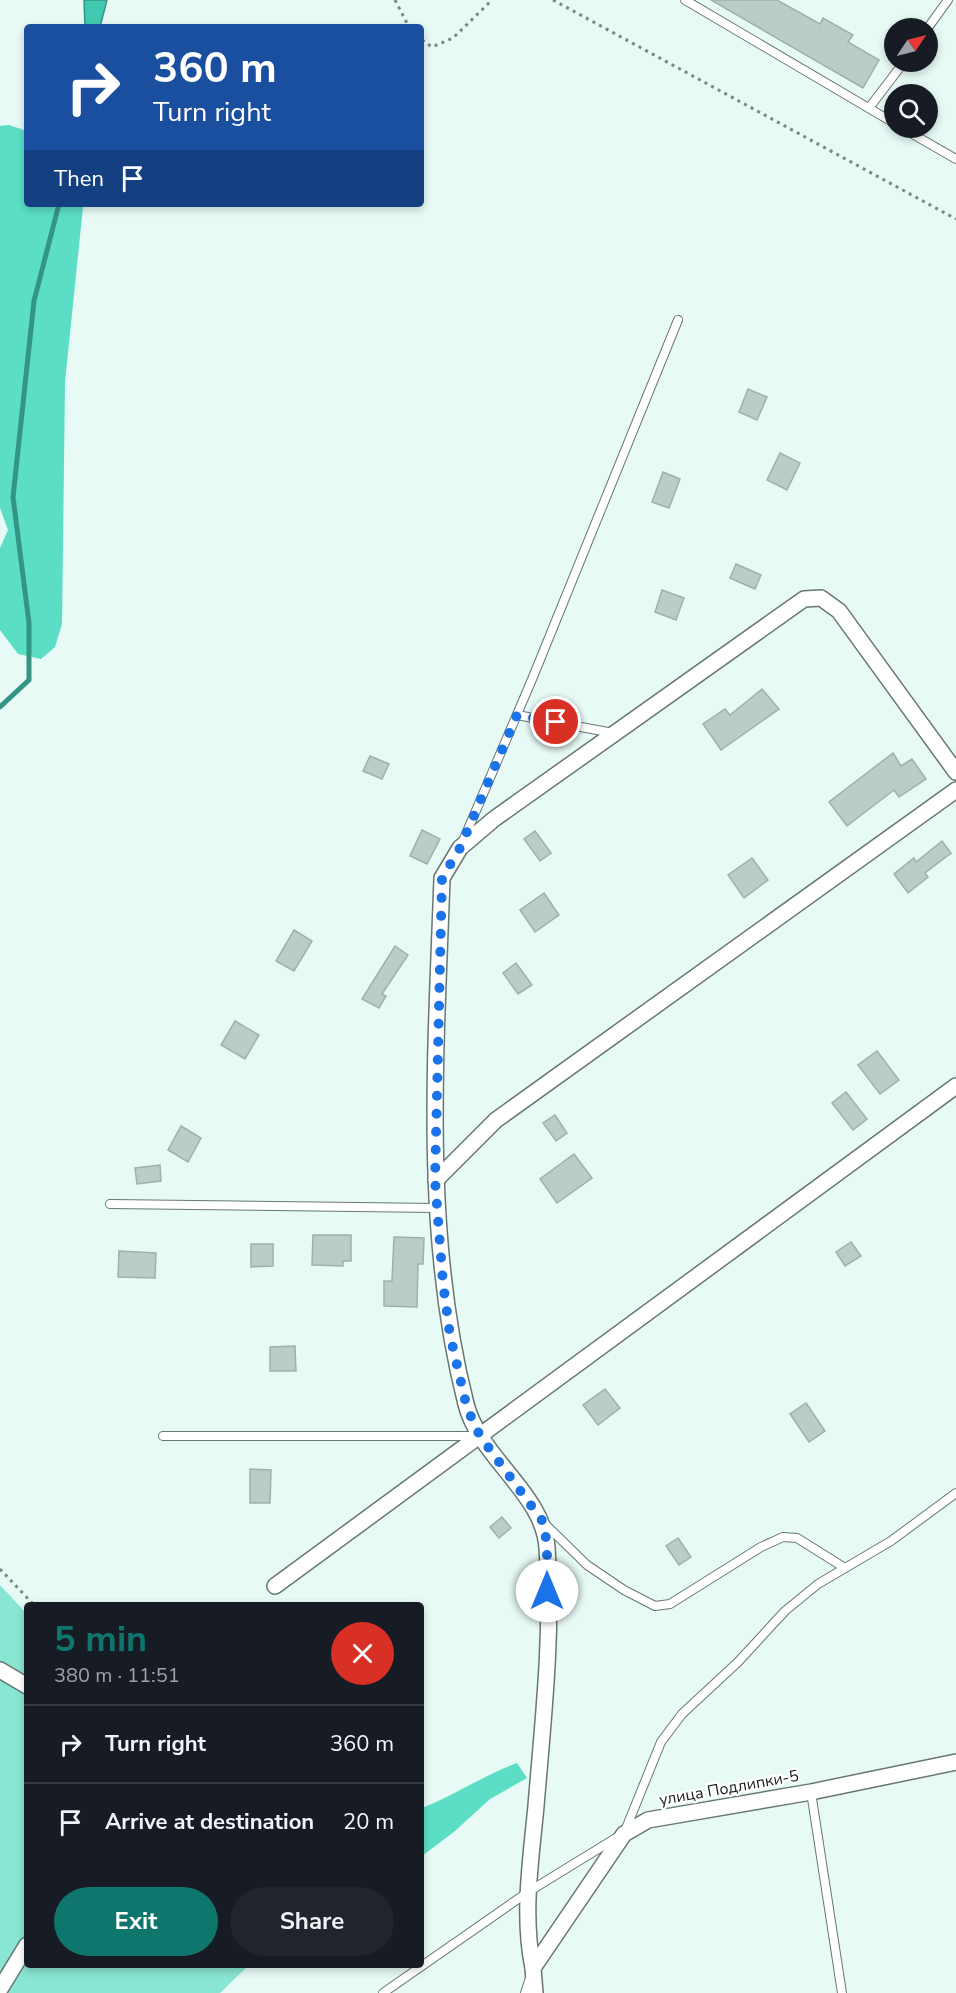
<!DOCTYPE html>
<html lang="en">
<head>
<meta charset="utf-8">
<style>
  :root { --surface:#171b24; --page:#20242c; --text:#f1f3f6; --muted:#9ea1a6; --line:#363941; --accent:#0f766e }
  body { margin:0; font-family:"Nunito Sans",sans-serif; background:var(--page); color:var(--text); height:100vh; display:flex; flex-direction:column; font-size:22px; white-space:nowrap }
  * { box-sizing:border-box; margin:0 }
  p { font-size:20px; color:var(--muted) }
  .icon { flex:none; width:33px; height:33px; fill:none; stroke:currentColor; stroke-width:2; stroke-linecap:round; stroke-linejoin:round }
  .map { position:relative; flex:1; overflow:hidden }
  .sheet { position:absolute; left:24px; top:1602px; width:400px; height:366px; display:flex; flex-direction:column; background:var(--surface); border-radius:6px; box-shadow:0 3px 9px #0003 }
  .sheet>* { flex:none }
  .guide { position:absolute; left:24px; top:24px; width:400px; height:183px; border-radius:6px; box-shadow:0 3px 9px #0003; background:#1a4fa0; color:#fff; overflow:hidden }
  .needle { width:39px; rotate:55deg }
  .tools { position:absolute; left:884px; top:18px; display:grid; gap:12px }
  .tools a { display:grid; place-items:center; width:54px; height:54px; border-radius:50%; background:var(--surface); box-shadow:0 3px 9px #0003; font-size:30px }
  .pin { position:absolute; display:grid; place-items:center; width:51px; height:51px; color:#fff; margin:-26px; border:3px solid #fff; border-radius:50%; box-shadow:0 2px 6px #0007 }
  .me { position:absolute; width:66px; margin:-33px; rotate:0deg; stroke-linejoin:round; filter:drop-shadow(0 0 4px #0008) }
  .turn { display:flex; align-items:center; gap:21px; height:126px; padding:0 30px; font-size:27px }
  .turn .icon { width:78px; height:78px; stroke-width:2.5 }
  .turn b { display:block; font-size:42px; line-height:51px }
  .then { display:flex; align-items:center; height:57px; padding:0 30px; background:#0003; gap:12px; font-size:22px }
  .round { display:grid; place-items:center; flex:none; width:63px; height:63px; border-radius:32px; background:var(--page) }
  .headline { display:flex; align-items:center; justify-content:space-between; height:102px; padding:0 30px }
  h1 { font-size:36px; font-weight:700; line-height:45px; color:var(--accent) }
  .action { display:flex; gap:12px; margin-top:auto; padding:12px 30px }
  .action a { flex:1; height:69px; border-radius:36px; background:var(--accent); color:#fff; font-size:24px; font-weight:700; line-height:69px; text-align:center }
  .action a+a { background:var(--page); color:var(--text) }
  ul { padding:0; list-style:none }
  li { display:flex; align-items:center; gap:18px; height:78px; padding:0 30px; border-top:2px solid var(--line) }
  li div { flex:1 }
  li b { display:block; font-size:22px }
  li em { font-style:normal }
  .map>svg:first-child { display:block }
  .green { fill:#89e6d2 }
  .forest { fill:#5bdec5 }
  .water { fill:#41c8b0; stroke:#349583; stroke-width:1.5 }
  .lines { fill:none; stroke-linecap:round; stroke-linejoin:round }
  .stream { stroke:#349583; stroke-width:5 }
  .building { fill:#bbcdc9; stroke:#9fb1ac; stroke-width:1.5 }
  .service-casing { stroke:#677773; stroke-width:10 }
  .minor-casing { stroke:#677773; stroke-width:18 }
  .path { stroke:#7a8783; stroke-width:3; stroke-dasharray:3 4.5; stroke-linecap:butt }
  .service { stroke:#fff; stroke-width:8 }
  .minor { stroke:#fff; stroke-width:15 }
  .route { stroke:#1a73e8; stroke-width:10; stroke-dasharray:0 18 }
  .labels { text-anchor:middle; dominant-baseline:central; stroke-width:4.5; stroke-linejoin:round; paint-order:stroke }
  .street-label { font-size:16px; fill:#161d1b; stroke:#fff }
</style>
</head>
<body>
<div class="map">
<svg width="956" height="1993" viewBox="0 0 956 1993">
  <rect width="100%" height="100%" fill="#e7faf5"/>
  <path class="green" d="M0 1585 27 1614V1965H249L220 1993H0Z"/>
  <g class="forest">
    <path d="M9 125 27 131V204H83V207L65 382 62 624 55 647 41 659 18 654 0 630V548L8 530 0 508V126Z"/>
    <path d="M517 1763 527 1778 490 1799 455 1831 422 1856V1808C455 1795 484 1775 517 1763Z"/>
  </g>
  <path class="water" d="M84 0H107L100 27H85Z"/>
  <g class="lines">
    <path class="stream" d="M0 707 29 680V623L13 497 34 301 59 204"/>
  </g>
  <g class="building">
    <path d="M711 0H777L820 24 823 18 853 35 848 42 879 60 863 88Z"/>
    <path d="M748 389 767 397 757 420 739 412Z"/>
    <path d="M780 453 800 463 787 490 767 480Z"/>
    <path d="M663 472 680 479 669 508 652 502Z"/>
    <path d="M736 564 761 575 755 589 730 578Z"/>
    <path d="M662 590 684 598 676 620 655 612Z"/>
    <path d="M762 689 779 709 721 750 703 724 725 709 730 715Z"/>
    <path d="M893 753 901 766 912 759 926 779 899 797 894 790 847 826 829 802Z"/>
    <path d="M370 756 389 764 382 779 363 771Z"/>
    <path d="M422 830 440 839 427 864 410 856Z"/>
    <path d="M535 831 551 853 540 861 524 839Z"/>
    <path d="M942 841 951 853 925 873 928 877 908 893 894 874 914 858 916 862Z"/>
    <path d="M752 858 768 880 744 898 728 875Z"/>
    <path d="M544 893 559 915 535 932 520 910Z"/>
    <path d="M294 930 312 941 294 971 276 961Z"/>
    <path d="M395 946 408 955 382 994 386 996 379 1008 362 999Z"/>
    <path d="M516 963 532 985 518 994 503 973Z"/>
    <path d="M235 1021 259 1035 245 1059 221 1045Z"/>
    <path d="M877 1051 899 1080 880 1094 858 1065Z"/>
    <path d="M846 1092 867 1119 853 1130 832 1103Z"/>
    <path d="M555 1115 567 1133 556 1141 543 1123Z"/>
    <path d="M181 1126 201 1138 188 1162 168 1150Z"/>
    <path d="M574 1154 592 1178 557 1203 540 1179Z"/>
    <path d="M160 1165 161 1181 137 1184 135 1168Z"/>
    <path d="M313 1235H351V1261H343V1266L312 1265Z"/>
    <path d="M394 1237 424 1238 423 1264H418L417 1307 384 1306V1281H392Z"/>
    <path d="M851 1242 861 1256 845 1266 836 1252Z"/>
    <path d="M251 1244H273V1266L251 1267Z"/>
    <path d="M119 1251 156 1253 155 1278 118 1277Z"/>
    <path d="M295 1346 296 1371H270V1347Z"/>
    <path d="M605 1389 620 1408 598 1425 583 1405Z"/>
    <path d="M806 1403 825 1431 809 1442 790 1414Z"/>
    <path d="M250 1469 271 1470 270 1503H250Z"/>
    <path d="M502 1517 511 1528 499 1538 490 1527Z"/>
    <path d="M678 1538 691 1557 679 1565 666 1546Z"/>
  </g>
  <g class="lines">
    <g class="service-casing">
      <g id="service">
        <path d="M685 0 894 123"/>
        <path d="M927 29 948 0"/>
        <path d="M869 108 904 62"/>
        <path d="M902 128 956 159"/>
        <path d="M517 715 613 733"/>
        <path d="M463 841 533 677 678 320"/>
        <path d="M110 1204 437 1208"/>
        <path d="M163 1436H475"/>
        <path d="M545 1524 587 1565 624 1590 655 1606 670 1604 761 1547 783 1537 797 1538 845 1568"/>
        <path d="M811 1792 842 1993"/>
        <path d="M625 1831 661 1742 682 1714 738 1662 785 1611 818 1584 891 1541 956 1493"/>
        <path d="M383 1993 528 1892 616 1838"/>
        <path d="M525 1993 530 1978"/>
      </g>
    </g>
    <g class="minor-casing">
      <g id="minor">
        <path d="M436 1180 496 1120 956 790"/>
        <path d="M275 1586 956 1086"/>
        <path d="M0 1670 27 1686"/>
        <path d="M533 1968C522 1915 531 1859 536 1806 543 1720 553 1634 547 1548 544 1494 479 1457 466 1404 422 1232 436 1053 442 878L460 848 494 819 804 599 821 598 839 611 956 772"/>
        <path d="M0 1989 27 1945"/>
        <path d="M535 1993 533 1968 624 1834 648 1820 811 1792 956 1762"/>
      </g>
    </g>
    <g class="path">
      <path d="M395 0 409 27"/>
      <path d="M553 0 956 219"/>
      <path d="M422 40 432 47 453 38 492 0"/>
      <path d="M0 1569 34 1605"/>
    </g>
    <use href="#service" class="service"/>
    <use href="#minor" class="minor"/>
  </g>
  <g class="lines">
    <path class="route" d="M547 1591V1547L544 1523 480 1436 467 1408 450 1335 443 1283 435 1180 442 878 460 848 517 715 556 722"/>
  </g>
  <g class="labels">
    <g class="street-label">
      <text transform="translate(729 1788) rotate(-10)">улица Подлипки-5</text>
    </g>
  </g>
</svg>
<div class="tools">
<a><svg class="needle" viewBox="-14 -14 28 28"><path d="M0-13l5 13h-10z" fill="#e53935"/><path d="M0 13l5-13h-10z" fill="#9ea1a6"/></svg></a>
<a><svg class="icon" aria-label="search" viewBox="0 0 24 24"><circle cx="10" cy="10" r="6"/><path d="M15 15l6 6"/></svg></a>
</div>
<div class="pin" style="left:556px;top:722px;background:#d93025"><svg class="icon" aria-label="arrive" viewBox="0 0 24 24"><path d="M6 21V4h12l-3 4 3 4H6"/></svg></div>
<svg class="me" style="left:547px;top:1591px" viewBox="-20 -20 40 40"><circle r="19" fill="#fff"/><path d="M0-13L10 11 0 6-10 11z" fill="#1a73e8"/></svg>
<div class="guide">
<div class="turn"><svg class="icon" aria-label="right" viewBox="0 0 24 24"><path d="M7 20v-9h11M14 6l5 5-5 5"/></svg><div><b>360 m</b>Turn right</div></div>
<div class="then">Then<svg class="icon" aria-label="arrive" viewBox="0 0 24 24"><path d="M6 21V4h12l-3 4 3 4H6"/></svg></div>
</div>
<section class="sheet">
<div class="headline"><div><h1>5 min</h1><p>380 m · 11:51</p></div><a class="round" style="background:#d93025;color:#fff"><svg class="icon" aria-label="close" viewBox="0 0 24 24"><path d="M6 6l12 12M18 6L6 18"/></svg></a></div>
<ul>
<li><svg class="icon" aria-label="right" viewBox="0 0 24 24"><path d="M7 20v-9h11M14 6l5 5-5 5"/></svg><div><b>Turn right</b></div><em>360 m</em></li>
<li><svg class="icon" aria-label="arrive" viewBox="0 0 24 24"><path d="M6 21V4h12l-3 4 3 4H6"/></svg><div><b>Arrive at destination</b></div><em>20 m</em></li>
</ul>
<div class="action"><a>Exit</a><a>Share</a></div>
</section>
</div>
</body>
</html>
